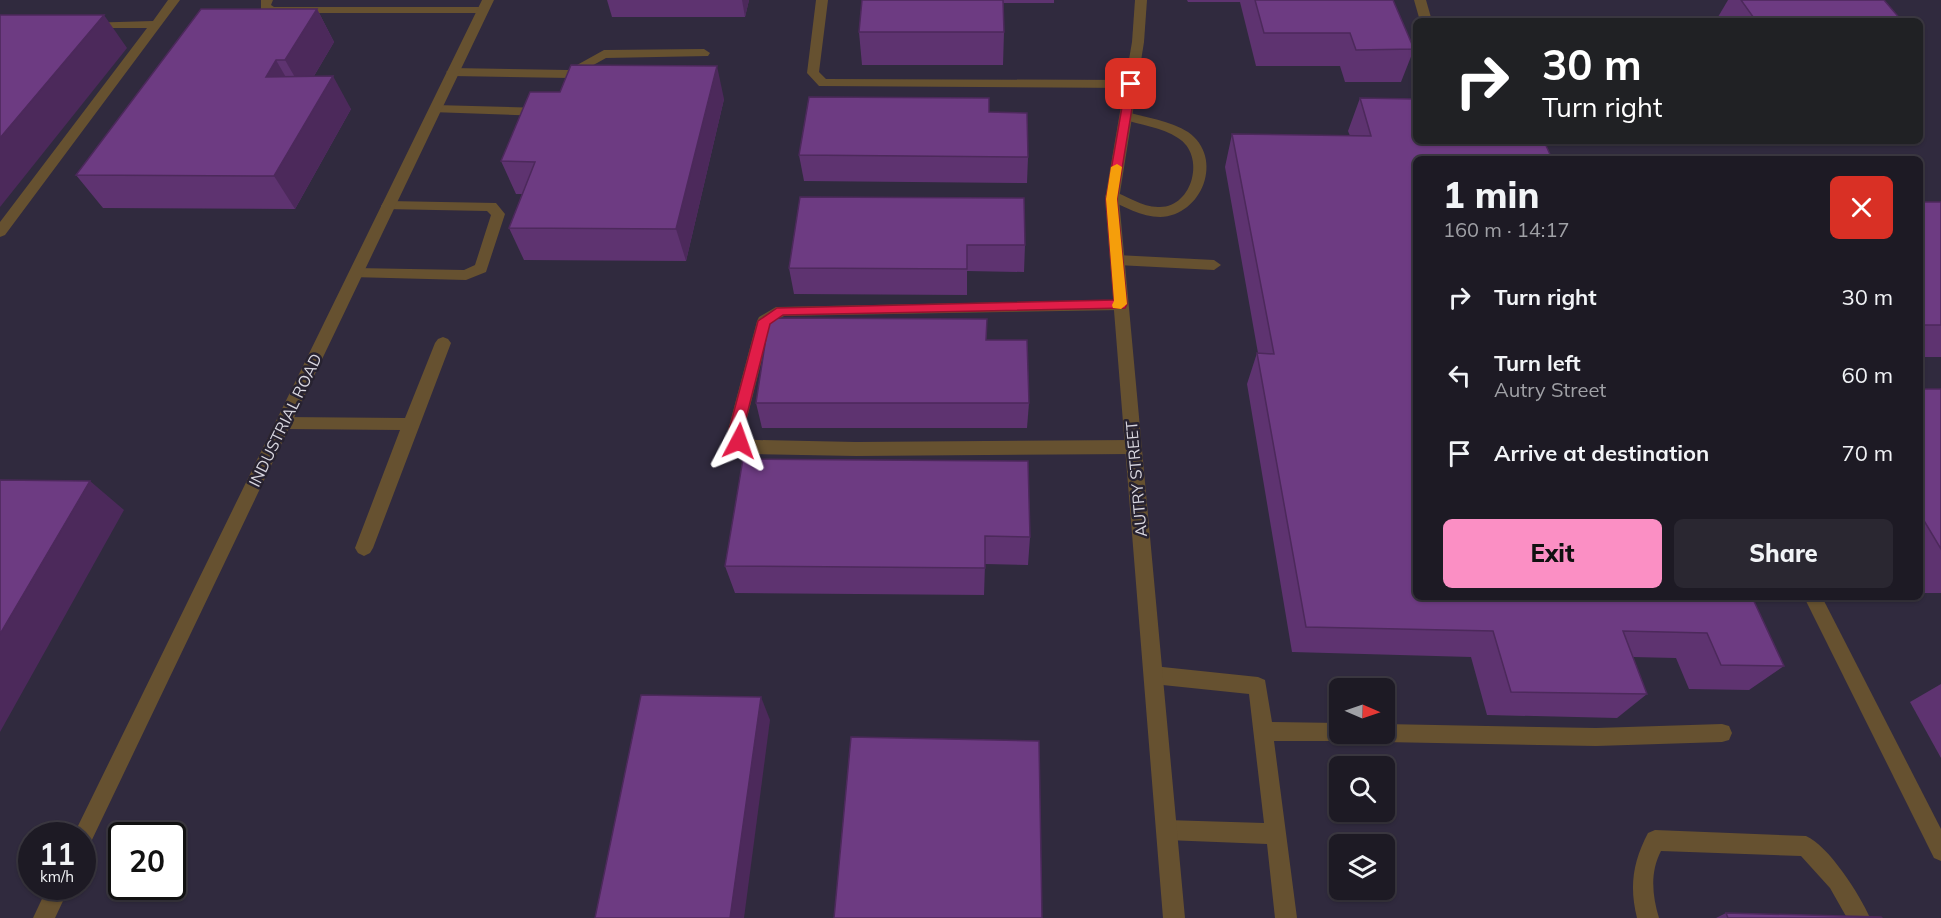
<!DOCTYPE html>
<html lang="en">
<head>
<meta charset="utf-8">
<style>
  :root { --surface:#1d1a24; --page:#2a2731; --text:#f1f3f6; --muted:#a0a1a6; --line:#3b3841; --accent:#fb8fc4 }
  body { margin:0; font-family:Mulish,sans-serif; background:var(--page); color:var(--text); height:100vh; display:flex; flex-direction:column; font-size:22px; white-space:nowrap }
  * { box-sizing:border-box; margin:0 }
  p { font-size:20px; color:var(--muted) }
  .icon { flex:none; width:33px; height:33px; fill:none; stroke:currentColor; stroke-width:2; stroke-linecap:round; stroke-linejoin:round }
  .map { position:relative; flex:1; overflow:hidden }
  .drawer { position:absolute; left:1413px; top:156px; width:510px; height:444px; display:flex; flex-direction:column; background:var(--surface); border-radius:9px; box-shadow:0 2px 4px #0004,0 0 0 2px var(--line) }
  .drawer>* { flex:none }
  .banner { position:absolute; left:1413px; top:18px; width:510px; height:126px; border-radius:9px; box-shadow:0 2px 4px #0004,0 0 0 2px var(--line); background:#202124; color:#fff; overflow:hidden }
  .needle { width:39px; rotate:92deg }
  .controls { position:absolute; left:1329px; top:678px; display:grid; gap:12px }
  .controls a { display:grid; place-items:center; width:66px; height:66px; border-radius:9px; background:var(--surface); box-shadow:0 2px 4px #0004,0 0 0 2px var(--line); font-size:30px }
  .speed { position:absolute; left:18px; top:822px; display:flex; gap:12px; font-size:30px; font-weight:700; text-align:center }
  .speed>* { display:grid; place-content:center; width:78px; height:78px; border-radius:50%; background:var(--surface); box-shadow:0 2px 4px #0004,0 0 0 2px var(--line); line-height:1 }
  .speed small { font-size:15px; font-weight:400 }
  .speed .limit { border:3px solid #111; border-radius:9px; background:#fff; color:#111 }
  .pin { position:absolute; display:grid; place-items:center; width:51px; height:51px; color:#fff; margin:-26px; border-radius:12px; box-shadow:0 3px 9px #0006 }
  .me { position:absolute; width:66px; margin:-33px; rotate:4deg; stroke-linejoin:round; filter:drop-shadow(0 0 4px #0008) }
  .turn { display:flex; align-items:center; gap:21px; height:126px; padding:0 30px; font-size:27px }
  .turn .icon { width:78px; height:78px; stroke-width:2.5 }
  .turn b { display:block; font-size:42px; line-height:51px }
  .round { display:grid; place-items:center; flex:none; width:63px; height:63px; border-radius:9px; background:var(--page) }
  .summary { display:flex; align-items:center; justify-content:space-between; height:102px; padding:0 30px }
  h1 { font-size:36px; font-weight:800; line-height:45px }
  .button { display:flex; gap:12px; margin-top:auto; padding:12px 30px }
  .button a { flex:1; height:69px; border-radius:9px; background:var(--accent); color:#111; font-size:24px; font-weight:800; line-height:69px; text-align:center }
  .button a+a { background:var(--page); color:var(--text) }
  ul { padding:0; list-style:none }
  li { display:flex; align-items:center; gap:18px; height:78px; padding:0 30px }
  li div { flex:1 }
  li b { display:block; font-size:22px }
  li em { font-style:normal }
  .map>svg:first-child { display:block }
  .built { fill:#302a3e; fill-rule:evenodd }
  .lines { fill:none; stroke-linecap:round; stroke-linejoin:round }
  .service { fill:#665130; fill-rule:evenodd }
  .minor { fill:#665130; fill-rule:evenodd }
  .wall { fill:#5e3370 }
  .shaded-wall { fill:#4c295b }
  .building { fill:#6d3b82; stroke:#4c295b; stroke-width:1.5 }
  .route { fill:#e11d48; stroke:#92132f; stroke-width:1.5 }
  .slow { fill:#f59e0b }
  .labels { text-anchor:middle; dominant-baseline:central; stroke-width:5; stroke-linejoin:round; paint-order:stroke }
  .street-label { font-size:16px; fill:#d8d6df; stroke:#272230 }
</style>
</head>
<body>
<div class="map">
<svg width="1941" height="918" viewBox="0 0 1941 918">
  <rect width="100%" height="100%" fill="#272230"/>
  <path class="built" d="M0 0H1941V918H0ZM1416 21H1920V141H1416ZM1416 159H1920V597H1416ZM1340 688H1384V734H1340ZM1340 766H1384V812H1340ZM32 836H82V886H32ZM122 836H172V886H122ZM1340 844H1384V890H1340Z"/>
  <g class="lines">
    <g class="service">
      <path d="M168 0H180L5 235 0 237V222L147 28H88L82 25 84 23 153 21Z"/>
      <path d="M261 0H273L271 5 274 7H483L489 10 483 13H273L261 9Z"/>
      <path d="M816 0H828L819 72 826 79 1131 80 1137 84 1131 88 819 86 807 73Z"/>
      <path d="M1135 0H1147L1144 42 1138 46 1132 42Z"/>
      <path d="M1414 0H1426L1432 21H1420Z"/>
      <path d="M704 49 710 53 708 56 606 58 570 78 452 76 446 72 452 68 568 70 604 50Z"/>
      <path d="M435 105 542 108 548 112 542 116 431 112 429 109Z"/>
      <path d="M1126 112C1145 117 1171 121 1188 132 1225 158 1202 216 1160 217 1142 217 1123 206 1107 199L1105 196 1112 191C1128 196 1143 208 1160 207 1193 207 1206 155 1178 138 1162 127 1140 125 1122 119L1120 116Z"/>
      <path d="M388 201 496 203 505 214 486 272 466 280 351 277 349 273 356 268 464 270 475 265 491 215 487 211 383 209 381 206 383 203Z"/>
      <path d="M1117 255 1214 260 1221 265 1214 270 1117 265 1110 260Z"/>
      <path d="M1121 300 1128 305 1121 310 784 316 771 324 744 430 746 437 756 440 856 442 1134 440 1140 442 1142 447 1140 452 1134 454 856 456 755 454 733 446 728 430 757 321 759 317 776 307Z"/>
      <path d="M443 337 448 339 451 343 373 548 370 553 364 556 358 553 355 548 400 430 284 429 278 427 276 423 278 419 284 417 405 418 435 343 438 339Z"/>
      <path d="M1804 597H1822L1941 829V861L1934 858Z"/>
      <path d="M1153 666 1258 677 1265 680 1272 722 1340 723V734H1349L1347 739 1340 741H1274L1297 918H1275L1267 844 1166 840 1159 837 1156 830 1159 823 1166 820 1264 823 1249 694 1153 684 1146 681 1144 675 1146 669Z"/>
      <path d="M1384 724 1596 728 1722 724 1729 726 1732 733 1729 740 1722 742 1596 746 1384 742 1377 740 1374 734H1384Z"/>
      <path d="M1655 830 1806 836C1828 845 1860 895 1870 918H1847L1830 888 1801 856 1661 851C1650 872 1652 895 1659 918H1637C1629 886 1633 862 1648 833Z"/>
    </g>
    <g class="minor">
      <path d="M482 0H494L89 846 82 849V836H73L75 832Z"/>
      <path d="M1138 38 1144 42 1119 199 1185 918H1163L1105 199 1132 42Z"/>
      <path d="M48 886H70L55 918H33Z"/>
    </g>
  </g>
  <g class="wall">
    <path d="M607 0H749L745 17H612Z"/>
    <path d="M862 0H1054V3H1003L1004 32 1003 65H862L859 32Z"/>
    <path d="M1187 0H1393L1414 49 1401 82H1345L1340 66H1256L1240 2H1188Z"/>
    <path d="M1728 0H1884L1902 21H1721L1718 17Z"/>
    <path d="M317 9 334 42 314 76 351 109 295 209 103 208 76 175Z"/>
    <path d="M1360 98 1752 597 1784 666 1749 690 1689 689 1676 658 1633 657 1647 694 1617 718 1487 715 1471 657 1292 652 1247 384 1257 353H1258L1225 167 1232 134 1350 136 1348 131Z"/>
    <path d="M724 99 686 261 524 260 509 228 522 194H516L501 161Z"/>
    <path d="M989 112 1028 157 1027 183 804 181 799 155Z"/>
    <path d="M800 197 1025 245 1024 272 967 271V295L794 294 789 268Z"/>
    <rect x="1920" y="202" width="21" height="155"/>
    <path d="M986 340 1029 403 1027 428H762L756 403Z"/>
    <path d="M1920 389H1941V593H1922L1920 589Z"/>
    <path d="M743 459 1030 537 1028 565 985 564 984 595 735 593 725 566Z"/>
    <path d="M1941 684V758L1910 702Z"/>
    <path d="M1726 913 1882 918H1716Z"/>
  </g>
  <g class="shaded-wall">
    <path d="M742 0H749L745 17Z"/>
    <path d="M317 9 334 42 304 93 285 60Z"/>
    <path d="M104 15 127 48 0 207V138Z"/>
    <path d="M276 60 295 93 266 77Z"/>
    <path d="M717 66 724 99 686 261 676 229Z"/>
    <path d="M333 76 351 109 295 209 274 176Z"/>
    <path d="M90 481 124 510 0 732V634Z"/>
    <path d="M761 697 770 720 744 918H730Z"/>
  </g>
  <g class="building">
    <path d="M862 0H1003L1004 32H859Z"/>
    <path d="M1255 0H1393L1414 49 1356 50 1350 33H1264Z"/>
    <path d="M1741 0H1884L1902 21H1756Z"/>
    <path d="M201 9H317L285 60H276L266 77 333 76 274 176 76 175Z"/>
    <path d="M0 15H104L0 138Z"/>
    <path d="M571 65 717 66 676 229 509 228 535 162 501 161 530 92H560Z"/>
    <path d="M809 97 989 98V112L1027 113 1028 157 799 155Z"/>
    <path d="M1360 98 1416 99V141H1544L1552 159H1416V597H1752L1784 666 1721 665 1707 633 1623 631 1647 694 1511 692 1493 631 1306 627 1257 353 1274 354 1232 134 1371 136Z"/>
    <path d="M800 197 1024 198 1025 245H967V269L789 268Z"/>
    <rect x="1920" y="202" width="21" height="123"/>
    <path d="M769 318 987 319 986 340H1027L1029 403H756Z"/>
    <path d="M1920 389H1941V549L1920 514Z"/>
    <path d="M743 459 1028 461 1030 537 985 536V568L725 566Z"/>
    <path d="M0 480 90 481 0 634Z"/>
    <path d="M641 695 761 697 730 918H595Z"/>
    <path d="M851 737 1039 741 1042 918H834Z"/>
    <path d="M1726 913 1881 917 1882 918H1728Z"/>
  </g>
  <path class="route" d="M1131 81 1136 84 1117 199 1127 304 1125 308 783 315 770 324 743 430 745 441 739 446 734 445 729 430 758 321 777 308 1114 300 1106 199 1126 84Z"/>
  <path class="slow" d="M1117 164 1122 167 1117 199 1127 304 1121 309 1113 308 1112 305 1114 301 1106 199 1111 167Z"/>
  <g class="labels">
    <g class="street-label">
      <text transform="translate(285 420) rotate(-64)">INDUSTRIAL ROAD</text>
      <text transform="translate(1136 479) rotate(-95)">AUTRY STREET</text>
    </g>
  </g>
</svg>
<div class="controls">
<a><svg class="needle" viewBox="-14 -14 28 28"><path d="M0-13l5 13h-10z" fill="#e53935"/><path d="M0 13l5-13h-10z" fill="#a0a1a6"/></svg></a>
<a><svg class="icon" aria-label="search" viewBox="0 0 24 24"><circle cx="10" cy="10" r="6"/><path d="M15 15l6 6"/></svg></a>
<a><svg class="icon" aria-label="layers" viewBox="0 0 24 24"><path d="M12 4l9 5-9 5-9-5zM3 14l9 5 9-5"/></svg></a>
</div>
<div class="speed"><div>11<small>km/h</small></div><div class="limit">20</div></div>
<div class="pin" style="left:1131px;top:84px;background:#d93025"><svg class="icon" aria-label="arrive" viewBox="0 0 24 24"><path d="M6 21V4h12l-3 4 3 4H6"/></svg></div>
<svg class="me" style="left:739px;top:441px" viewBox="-20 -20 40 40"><path d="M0-17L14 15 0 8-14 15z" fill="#e11d48" stroke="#fff" stroke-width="4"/></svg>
<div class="banner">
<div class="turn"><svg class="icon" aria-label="right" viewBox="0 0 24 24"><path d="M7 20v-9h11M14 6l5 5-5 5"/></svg><div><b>30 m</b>Turn right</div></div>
</div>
<section class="drawer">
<div class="summary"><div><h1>1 min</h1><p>160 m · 14:17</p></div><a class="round" style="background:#d93025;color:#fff"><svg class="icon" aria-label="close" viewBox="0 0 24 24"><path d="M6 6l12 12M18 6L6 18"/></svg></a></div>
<ul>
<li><svg class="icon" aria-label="right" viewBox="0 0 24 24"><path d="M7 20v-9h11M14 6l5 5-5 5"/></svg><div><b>Turn right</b></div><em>30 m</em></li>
<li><svg class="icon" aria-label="left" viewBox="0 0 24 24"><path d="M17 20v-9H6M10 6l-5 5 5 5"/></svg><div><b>Turn left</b><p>Autry Street</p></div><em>60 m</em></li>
<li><svg class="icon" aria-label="arrive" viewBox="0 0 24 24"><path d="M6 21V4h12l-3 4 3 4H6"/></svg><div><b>Arrive at destination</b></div><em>70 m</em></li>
</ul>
<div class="button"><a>Exit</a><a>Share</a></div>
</section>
</div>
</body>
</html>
